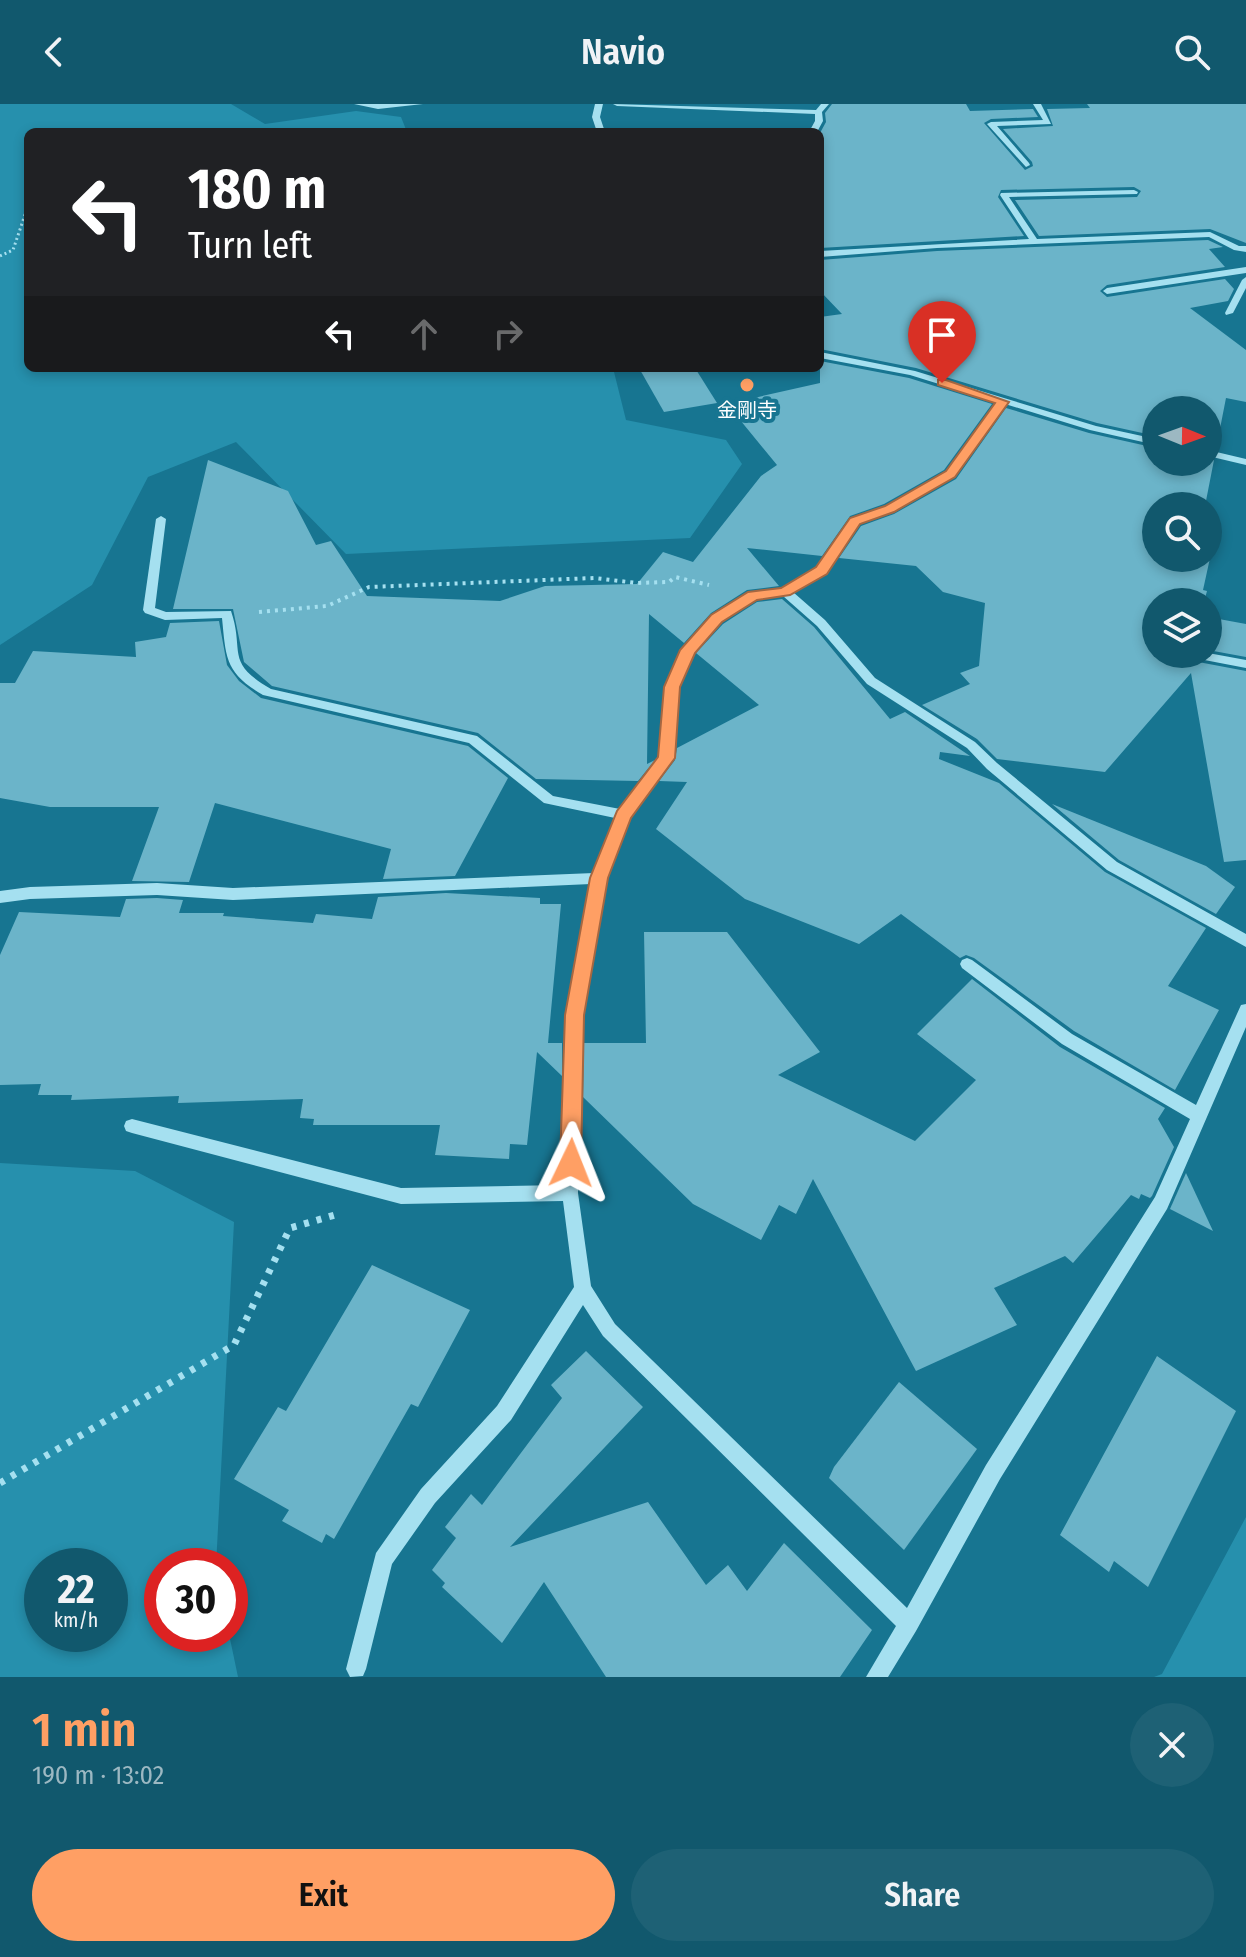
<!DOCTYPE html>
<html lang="en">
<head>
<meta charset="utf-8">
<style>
  :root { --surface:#11586d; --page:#1e6175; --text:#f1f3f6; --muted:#9cb8c2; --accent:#ff9f64 }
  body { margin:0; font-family:"Fira Sans Condensed","Noto Sans JP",sans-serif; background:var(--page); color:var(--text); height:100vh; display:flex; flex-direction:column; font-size:30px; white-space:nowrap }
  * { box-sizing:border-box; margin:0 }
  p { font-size:26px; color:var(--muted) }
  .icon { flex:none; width:44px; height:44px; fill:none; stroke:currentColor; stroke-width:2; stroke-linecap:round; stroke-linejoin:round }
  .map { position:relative; height:1573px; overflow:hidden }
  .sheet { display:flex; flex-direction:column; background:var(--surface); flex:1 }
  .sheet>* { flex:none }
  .top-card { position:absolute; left:24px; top:24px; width:800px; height:244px; border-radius:12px; box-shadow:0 4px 12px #0003; background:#202124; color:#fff; overflow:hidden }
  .needle { width:52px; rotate:91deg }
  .tools { position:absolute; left:1142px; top:292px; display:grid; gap:16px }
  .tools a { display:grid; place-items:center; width:80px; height:80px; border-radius:50%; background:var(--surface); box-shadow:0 4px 12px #0003; font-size:40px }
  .speed { position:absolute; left:24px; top:1444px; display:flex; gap:16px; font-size:40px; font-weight:700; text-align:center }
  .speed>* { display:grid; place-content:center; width:104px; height:104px; border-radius:50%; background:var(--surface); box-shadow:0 4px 12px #0003; line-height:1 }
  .speed small { font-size:20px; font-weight:400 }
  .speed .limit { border:12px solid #d22; background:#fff; color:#111 }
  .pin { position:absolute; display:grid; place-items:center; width:68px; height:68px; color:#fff; margin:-82px -34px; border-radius:50% 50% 50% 0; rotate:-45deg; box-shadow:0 0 8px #0007 }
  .pin .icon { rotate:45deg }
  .me { position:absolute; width:88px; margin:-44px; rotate:2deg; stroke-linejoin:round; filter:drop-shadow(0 0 6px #0008) }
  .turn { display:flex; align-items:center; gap:28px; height:168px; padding:0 32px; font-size:36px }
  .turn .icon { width:104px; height:104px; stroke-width:2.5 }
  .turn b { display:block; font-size:56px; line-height:68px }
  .lanes { display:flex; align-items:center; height:76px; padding:0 32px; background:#0003; justify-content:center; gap:40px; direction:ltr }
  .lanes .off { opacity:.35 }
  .round { display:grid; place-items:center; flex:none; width:84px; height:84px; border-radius:42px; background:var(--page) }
  .head { display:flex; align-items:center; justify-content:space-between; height:136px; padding:0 32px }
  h1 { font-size:48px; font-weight:600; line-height:60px; color:var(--accent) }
  .action { display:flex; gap:16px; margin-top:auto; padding:16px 32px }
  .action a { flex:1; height:92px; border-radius:48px; background:var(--accent); color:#111; font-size:32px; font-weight:600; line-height:92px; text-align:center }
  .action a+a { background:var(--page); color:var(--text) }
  header { display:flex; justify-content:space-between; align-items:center; height:104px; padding:0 32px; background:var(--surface); font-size:36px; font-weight:600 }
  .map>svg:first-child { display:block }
  .green { fill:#2690ad; fill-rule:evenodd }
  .building { fill:#6bb4c9 }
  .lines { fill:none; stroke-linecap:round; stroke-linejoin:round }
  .path-far2 { stroke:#a5e0f0; stroke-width:3; stroke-dasharray:2 3; stroke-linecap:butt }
  .path-far1 { stroke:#a5e0f0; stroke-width:4; stroke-dasharray:3 5; stroke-linecap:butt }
  .path { stroke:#a5e0f0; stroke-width:7; stroke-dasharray:5 8; stroke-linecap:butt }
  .minor { fill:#a5e0f0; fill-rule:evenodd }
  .route { fill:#ff9f64; stroke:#a66741; stroke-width:2 }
  .poi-dot { fill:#ff9f64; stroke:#177591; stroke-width:3 }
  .labels { text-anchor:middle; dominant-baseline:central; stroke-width:8; stroke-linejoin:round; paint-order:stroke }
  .far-poi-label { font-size:20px; fill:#fff; stroke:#177591 }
</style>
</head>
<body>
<header><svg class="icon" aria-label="back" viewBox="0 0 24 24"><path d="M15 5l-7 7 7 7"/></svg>Navio<svg class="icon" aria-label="search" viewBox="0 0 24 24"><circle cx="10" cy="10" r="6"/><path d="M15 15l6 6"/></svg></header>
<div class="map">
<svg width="1246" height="1573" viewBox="0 0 1246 1573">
  <rect width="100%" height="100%" fill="#177591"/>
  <g class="green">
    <path d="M0 0H231L265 20 356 7 401 13 407 28H28V264H613L626 316 726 336 742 360 690 434 346 450 236 338 148 373 92 481 0 541Z"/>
    <path d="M0 1059 135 1067 234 1118 216 1462H162V1530H229L238 1573H0ZM42 1462H110V1530H42Z"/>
    <path d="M1246 1413V1573H1154L1162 1570Z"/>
  </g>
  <g class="building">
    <path d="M832 0H966L970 7 1033 5 1038 13 991 15 984 19 1025 66 1033 62 1032 58 1003 25 1053 22 1047 5 1090 4 1087 0H1246V139L1210 125 1039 132 1015 96 1137 93 1141 87 1134 83 1001 86 998 93 1024 132 820 144V29L826 18 825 9Z"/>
    <path d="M1208 136 1223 143 1209 145 1225 163 1107 181 1100 187 1107 193 1225 175 1234 185 1228 197 1190 204 1246 246V298L1226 294 1216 345 1208 343V306H1156V332L1097 319 916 264 820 245V213L842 210 820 187V156L937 147Z"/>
    <path d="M820 257 909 274 992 300 944 366 884 400 850 412 822 452 747 444 779 482 747 486 711 509 684 539 649 510 647 660 655 656 638 677 536 675 478 629 272 582 244 558 233 505H173L208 356 288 387 316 441 331 437 367 492 500 497 545 482 637 480 663 448 693 458 761 372 777 361 727 300 820 279Z"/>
    <path d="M639 264H695L717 299 664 308Z"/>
    <path d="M1006 304 1089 329 1156 344V358L1214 356 1205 402H1156V454H1208V411L1219 413 1203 486 1207 487 1204 498H1156V550H1185L1193 557 1246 567V756L1224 758 1191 569 1105 668 997 655 977 635 922 601 970 580 960 569 979 562 985 499 943 488 916 462 839 454 861 422 894 410 956 375Z"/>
    <path d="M782 495 814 523 890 615 905 608 970 652 940 648 939 655 999 679 1105 768 1206 824 1168 882 1219 906 1175 986 1074 927 974 854 966 851 960 854 901 810 859 840 745 795 656 725 687 678 659 677 675 656 677 644 759 601 696 549 723 520 757 498Z"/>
    <path d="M1208 513 1246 520V553L1208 546Z"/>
    <path d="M219 517 227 561 239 577 261 594 468 642 508 674 455 772 383 775 391 745 215 699 189 778 132 777 159 703H50L0 694V579H15L33 547 136 553 135 538 166 533 170 519Z"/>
    <path d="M1052 700 1206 762 1235 783 1216 810 1119 756Z"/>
    <path d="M446 789 540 794V800H561L548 939H562V972L537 948 527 1041 510 1040 509 1055 435 1051 440 1021H313L314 1015 300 1014 303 995 178 999 179 992 71 996 72 991H38L41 980 0 981V851L19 808 120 813 126 795 157 794 183 796 179 809H224L223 812 313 819 316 810 372 815 378 793Z"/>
    <path d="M644 828H727L820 948 778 971 915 1037 976 976 917 930 972 875 1060 943 1165 1004 1158 1015 1174 1043 1152 1092 1150 1094 1141 1090 1139 1095 1131 1091 1073 1159 1065 1152 994 1184 1017 1221 916 1267 813 1075 796 1110 779 1101 761 1136 693 1100 583 993 584 939H646Z"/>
    <path d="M1186 1069 1213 1127 1170 1105Z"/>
    <path d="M372 1161 470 1206 418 1303 411 1300 334 1435 326 1430 322 1439 282 1417 289 1406 234 1375 278 1303 286 1307Z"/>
    <path d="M586 1247 643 1303 510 1443 648 1398 706 1481 728 1461 747 1487 784 1439 872 1526 840 1573H606L544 1478 502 1539 442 1483 445 1479 432 1466 456 1434 445 1423 471 1390 482 1401 562 1294 551 1281Z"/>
    <path d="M1157 1252 1236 1307 1148 1483 1114 1457 1109 1468 1060 1431Z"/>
    <path d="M899 1278 977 1345 904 1446 829 1374 834 1363Z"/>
  </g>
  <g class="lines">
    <path class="path-far2" d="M0 152 13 146 28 102"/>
    <path class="path-far1" d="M259 508 327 502 369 483 594 474 637 479 669 478 675 473 709 481"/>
    <path class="path" d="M0 1379 234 1241 290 1124 335 1111"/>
    <g class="minor">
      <path d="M354 0H423L378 5Z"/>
      <path d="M595 0H603L600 13 605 28H597L592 13Z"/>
      <path d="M613 0 816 6 821 0H829L822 8 823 17 817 28H809L815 17V10L617 2Z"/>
      <path d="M1033 0H1041L1051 20 997 22 1029 59 1030 61 1026 63 987 20 991 18 1043 16Z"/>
      <path d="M1134 86 1138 88 1137 90 1009 93 1037 135 1210 128 1239 142H1246V148L1234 146 1209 133 937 144 820 153V147L1029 135 1000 91 1001 89Z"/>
      <path d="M1246 163V169L1107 190 1103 187 1107 184Z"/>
      <path d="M1246 173V184L1233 209 1226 211 1225 209 1242 176Z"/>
      <path d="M820 248 915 267 1096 322 1156 335V341L1090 326 1005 300 954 372 893 407 859 419 825 468 793 488 825 516 875 574 975 638 997 659 1117 758 1246 830V843L1107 766 987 665 967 644 867 580 817 522 783 492 756 495 721 518 693 548 678 583 673 654 629 713 606 774 582 911 578 1089 591 1182 615 1220 907 1504 986 1361 1155 1093 1190 1015 1062 940 962 864 960 860 962 856 967 854 972 856 1072 930 1196 1001 1241 901 1246 900V923L1167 1105 1000 1375 916 1527 888 1573H866L896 1522 603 1232 583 1201 511 1316 435 1399 392 1460 366 1565 363 1572 350 1573 346 1565 376 1449 421 1385 497 1302 574 1183 563 1097 401 1100 132 1029 126 1027 124 1022 126 1017 132 1015 401 1084 562 1081 566 911 591 780 233 796 157 791 30 795 0 799V787L30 783 157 779 233 784 594 769 615 714 544 699 469 639 263 591C225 569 226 554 222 514L165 516 145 509 143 506 156 415 161 412 166 415 155 504 166 508 231 507C245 548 224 558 271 585L477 632 553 692 620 705 661 653 666 583 684 543 713 512 749 489 782 485 817 464 851 415 885 403 946 368 997 298 910 271 820 254Z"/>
      <path d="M1208 346 1246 355V361L1208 352Z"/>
      <path d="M1208 549 1246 556V564L1194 554 1188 550Z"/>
    </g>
  </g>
  <path class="route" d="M938 276H946L1009 298 955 373 894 408 860 420 827 470 790 491 757 496 722 518 695 549 680 583 675 654 631 714 608 774 584 911 581 1059 578 1066 571 1069 563 1066 560 1059 565 911 590 774 617 707 658 653 664 583 680 546 711 511 748 488 781 484 816 463 850 414 885 402 946 367 995 299 938 281Z"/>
  <circle class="poi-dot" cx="747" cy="281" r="8"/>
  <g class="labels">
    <g class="far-poi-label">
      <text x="747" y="306">金剛寺</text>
    </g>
  </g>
</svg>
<div class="tools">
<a><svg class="needle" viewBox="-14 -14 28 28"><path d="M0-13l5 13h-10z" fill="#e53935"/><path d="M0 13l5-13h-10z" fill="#9cb8c2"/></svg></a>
<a><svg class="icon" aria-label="search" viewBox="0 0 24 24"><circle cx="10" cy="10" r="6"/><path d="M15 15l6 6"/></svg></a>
<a><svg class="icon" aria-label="layers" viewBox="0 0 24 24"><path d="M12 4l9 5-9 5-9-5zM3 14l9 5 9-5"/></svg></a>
</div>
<div class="speed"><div>22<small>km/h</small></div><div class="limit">30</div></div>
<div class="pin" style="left:942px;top:279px;background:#d93025"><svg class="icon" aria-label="arrive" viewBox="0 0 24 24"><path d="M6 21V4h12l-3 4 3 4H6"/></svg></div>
<svg class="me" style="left:571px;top:1059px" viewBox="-20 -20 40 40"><path d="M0-17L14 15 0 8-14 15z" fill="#ff9f64" stroke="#fff" stroke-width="4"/></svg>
<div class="top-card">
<div class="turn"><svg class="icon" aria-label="left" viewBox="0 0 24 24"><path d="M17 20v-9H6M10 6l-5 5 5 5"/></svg><div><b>180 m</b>Turn left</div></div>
<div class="lanes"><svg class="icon" aria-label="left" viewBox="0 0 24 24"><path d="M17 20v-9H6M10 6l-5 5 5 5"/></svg><svg class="icon off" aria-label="ahead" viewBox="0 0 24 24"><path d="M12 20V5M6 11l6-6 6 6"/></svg><svg class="icon off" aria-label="right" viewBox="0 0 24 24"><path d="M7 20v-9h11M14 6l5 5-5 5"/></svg></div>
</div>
</div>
<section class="sheet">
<div class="head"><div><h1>1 min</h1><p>190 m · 13:02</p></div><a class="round"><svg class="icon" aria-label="close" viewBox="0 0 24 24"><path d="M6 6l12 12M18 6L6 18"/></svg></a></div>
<div class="action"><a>Exit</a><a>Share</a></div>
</section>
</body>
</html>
